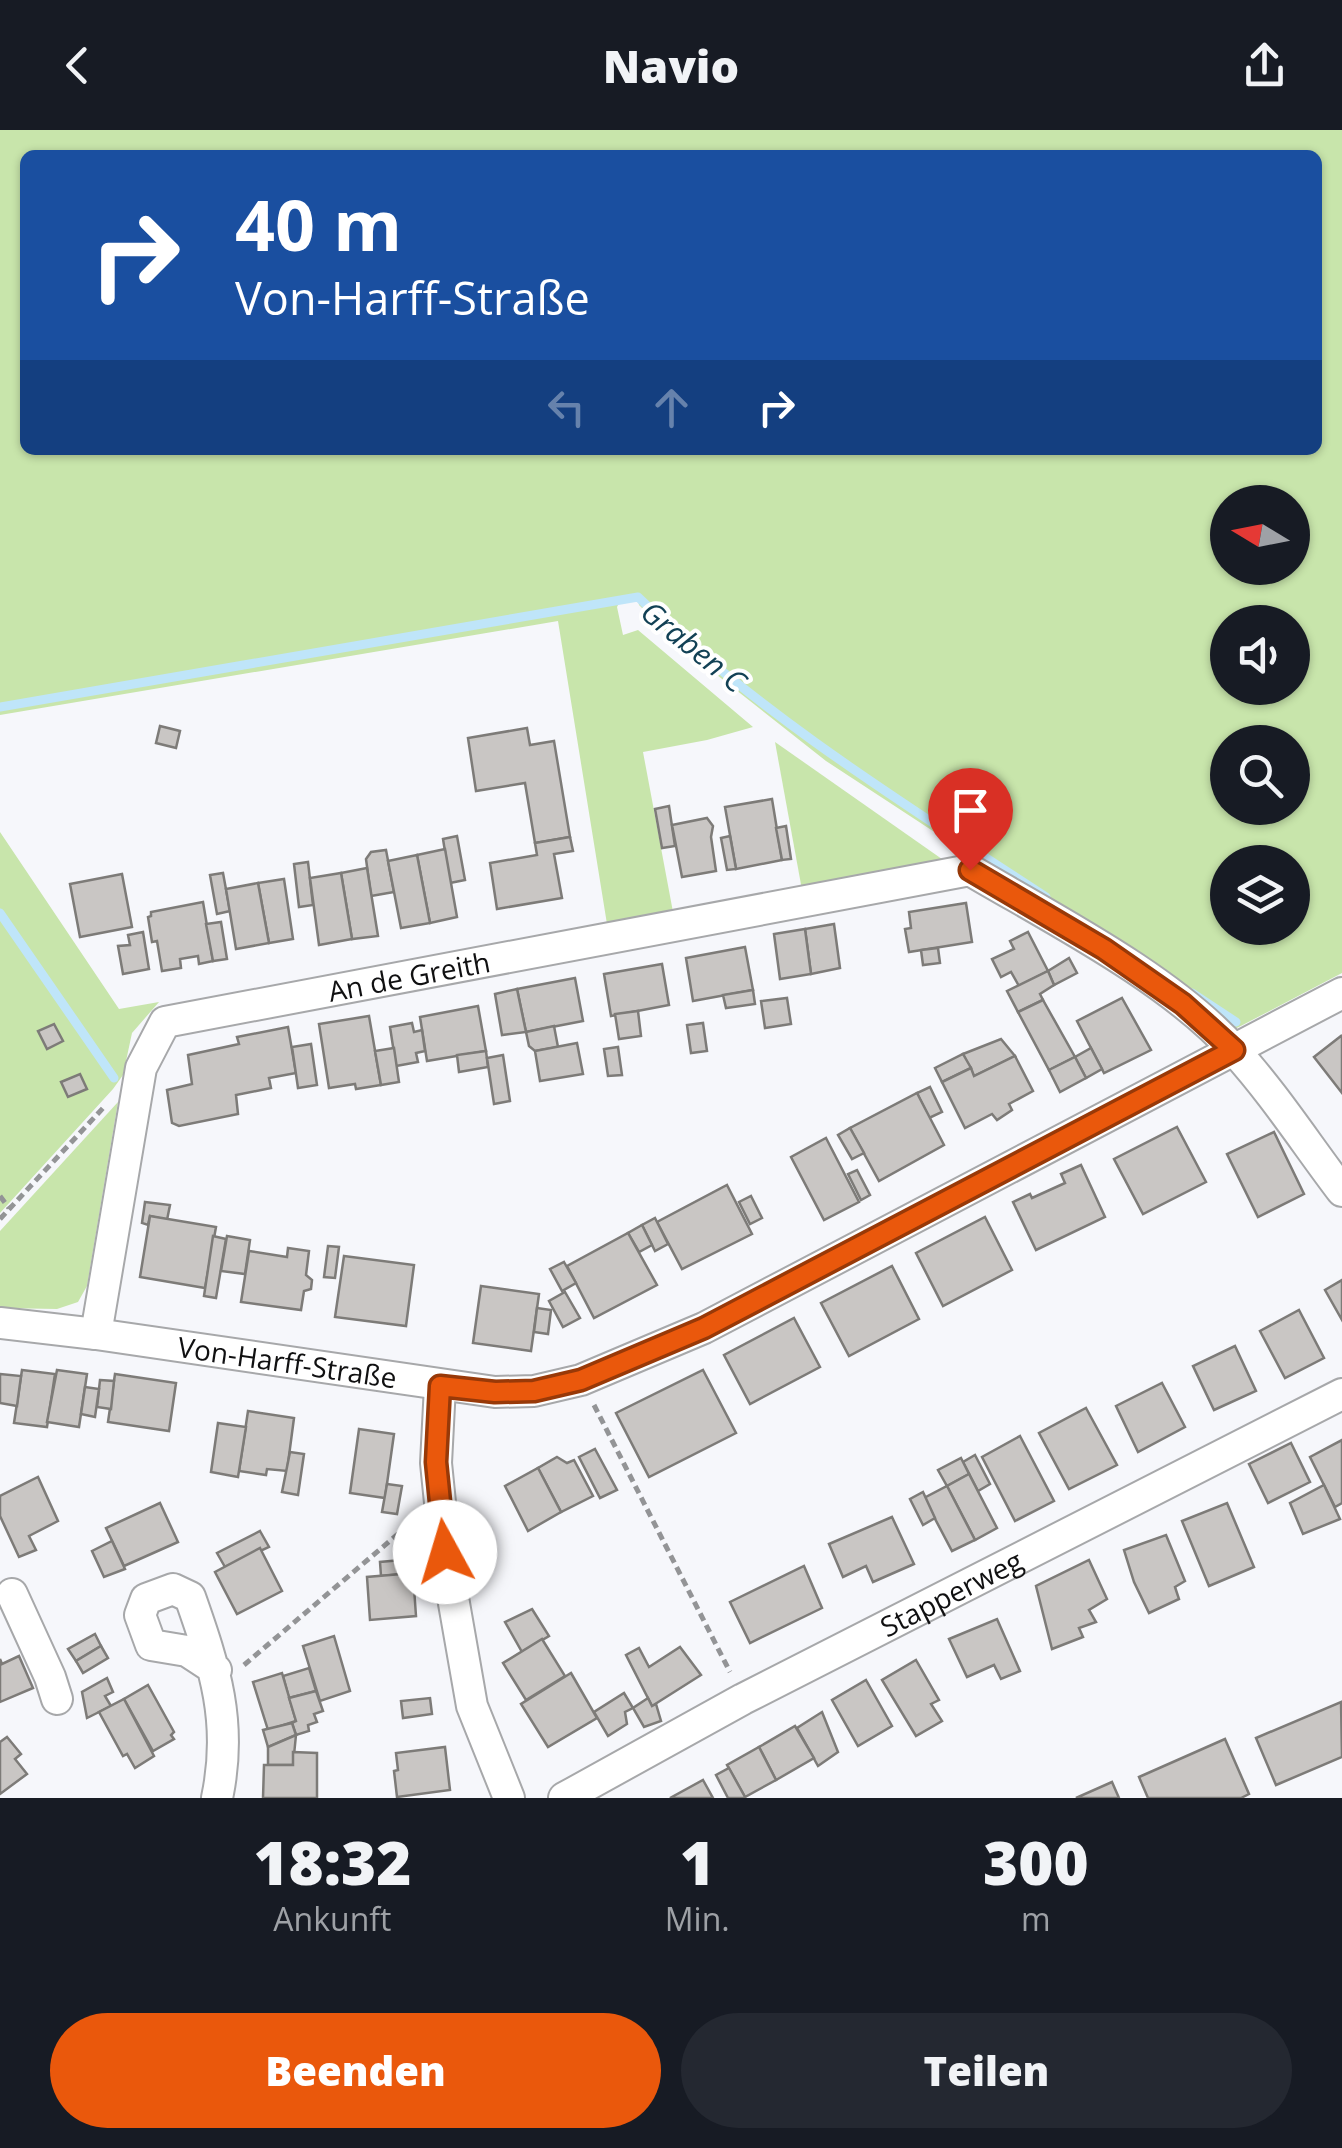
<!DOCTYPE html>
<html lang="de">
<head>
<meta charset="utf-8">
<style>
  :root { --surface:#171b24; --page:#242831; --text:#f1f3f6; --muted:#9ea1a6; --accent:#ea580c }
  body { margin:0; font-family:"Open Sans",sans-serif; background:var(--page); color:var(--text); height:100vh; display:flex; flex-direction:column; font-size:38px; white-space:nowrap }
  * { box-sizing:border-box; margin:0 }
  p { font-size:32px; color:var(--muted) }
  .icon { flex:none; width:55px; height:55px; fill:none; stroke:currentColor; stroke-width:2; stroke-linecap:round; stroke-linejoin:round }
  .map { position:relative; height:1668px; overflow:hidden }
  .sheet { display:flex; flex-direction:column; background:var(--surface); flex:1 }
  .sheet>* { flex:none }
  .hud { position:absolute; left:20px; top:20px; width:1302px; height:305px; border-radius:15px; box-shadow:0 2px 8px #0004; background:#1a4fa0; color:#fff; overflow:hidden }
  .needle { width:65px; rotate:280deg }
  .buttons { position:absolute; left:1210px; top:355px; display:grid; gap:20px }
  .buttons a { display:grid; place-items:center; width:100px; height:100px; border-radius:50%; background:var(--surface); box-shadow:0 2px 8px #0004; font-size:50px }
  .pin { position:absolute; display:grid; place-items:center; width:85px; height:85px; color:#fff; margin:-102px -42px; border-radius:50% 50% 50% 0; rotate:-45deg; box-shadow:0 0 10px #0007 }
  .pin .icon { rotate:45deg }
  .me { position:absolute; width:110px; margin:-55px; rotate:354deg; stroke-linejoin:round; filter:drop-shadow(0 0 8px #0008) }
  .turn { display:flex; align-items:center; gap:35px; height:210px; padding:0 50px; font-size:45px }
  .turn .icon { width:130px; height:130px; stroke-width:2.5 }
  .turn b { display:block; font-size:70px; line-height:85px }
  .lanes { display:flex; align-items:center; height:95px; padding:0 50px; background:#0003; justify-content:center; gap:50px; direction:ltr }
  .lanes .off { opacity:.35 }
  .eta { display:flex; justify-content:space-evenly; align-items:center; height:170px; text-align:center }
  .eta b { font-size:60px; font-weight:800; line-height:70px }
  .cta { display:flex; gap:20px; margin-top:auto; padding:20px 50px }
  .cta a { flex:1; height:115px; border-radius:60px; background:var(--accent); color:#fff; font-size:40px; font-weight:800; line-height:115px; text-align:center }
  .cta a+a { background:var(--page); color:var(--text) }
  header { display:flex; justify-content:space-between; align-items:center; height:130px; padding:0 50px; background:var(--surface); font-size:45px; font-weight:800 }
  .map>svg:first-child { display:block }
  .green { fill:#c8e5ab; fill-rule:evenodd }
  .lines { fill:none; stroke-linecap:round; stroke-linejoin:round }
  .stream { stroke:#bfe5f9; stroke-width:9 }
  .building { fill:#c9c6c4; stroke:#7d7b78; stroke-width:2.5 }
  .minor-casing { stroke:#a7a8aa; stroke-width:34 }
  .path { stroke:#939496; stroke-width:5; stroke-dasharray:8 5; stroke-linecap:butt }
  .minor { stroke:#fff; stroke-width:30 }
  .route-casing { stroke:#983908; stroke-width:25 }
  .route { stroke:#ea580c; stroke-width:18 }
  .labels { text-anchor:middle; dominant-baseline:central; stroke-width:8; stroke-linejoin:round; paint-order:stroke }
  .street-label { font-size:28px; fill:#101011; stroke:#fff }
  .water-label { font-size:30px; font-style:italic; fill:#124155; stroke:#fff }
</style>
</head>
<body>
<header><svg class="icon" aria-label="back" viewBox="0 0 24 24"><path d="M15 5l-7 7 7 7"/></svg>Navio<svg class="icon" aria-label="share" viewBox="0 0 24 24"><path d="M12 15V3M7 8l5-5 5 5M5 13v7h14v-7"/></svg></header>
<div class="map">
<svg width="1342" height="1668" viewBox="0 0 1342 1668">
  <rect width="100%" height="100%" fill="#f6f7fb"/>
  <g class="green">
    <path d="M0 0H1342V843L1235 899 826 631 679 515 639 475 638 470 619 473 617 477 623 505 638 500 753 597 707 610 643 622 673 782 607 794 558 491 0 585ZM25 25H1318V320H25ZM1228 372H1292V438H1228ZM1228 492H1292V558H1228ZM1228 612H1292V678H1228ZM1228 732H1292V798H1228Z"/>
    <path d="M775 612 949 734 802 760Z"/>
    <path d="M0 702 119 879 159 872 132 903 123 945 113 959 0 1083Z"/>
    <path d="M118 972 87 1156 78 1172 57 1179 0 1178V1101Z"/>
  </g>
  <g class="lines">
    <g class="stream">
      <path d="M0 577 638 467C761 585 904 674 1046 767"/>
      <path d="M0 783 114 948"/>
      <path d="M1192 863 1236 892"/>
    </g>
  </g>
  <g class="building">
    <path d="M160 596 180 601 176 618 156 613Z"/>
    <path d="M527 598 530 615 554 611 570 707 535 713 525 653 476 661 468 608Z"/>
    <path d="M772 669 782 730 736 739 725 677Z"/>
    <path d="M669 676 675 716 662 718 655 679Z"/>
    <path d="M707 688 713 696 711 707 716 741 682 747 672 695Z"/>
    <path d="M786 696 791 729 782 730 776 698Z"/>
    <path d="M457 706 465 750 450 753 443 709Z"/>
    <path d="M730 706 736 739 727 740 721 708Z"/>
    <path d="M570 707 573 721 554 724 562 768 497 779 490 733 537 725 535 713Z"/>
    <path d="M445 719 457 787 430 793 417 725Z"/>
    <path d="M386 720 394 762 371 766 366 729 371 722Z"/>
    <path d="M417 725 430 793 401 798 388 731Z"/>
    <path d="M308 732 313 775 299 777 294 734Z"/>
    <path d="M367 738 378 806 352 809 341 743Z"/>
    <path d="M223 743 230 781 217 784 210 745Z"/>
    <path d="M341 743 352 809 319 815 310 748Z"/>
    <path d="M122 744 132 797 80 807 70 754Z"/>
    <path d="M284 749 293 809 269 813 258 753Z"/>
    <path d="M258 753 269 813 236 819 226 759Z"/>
    <path d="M203 772 213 831 199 834 198 826 180 829 181 838 162 841 157 811 152 812 148 787 151 786V782Z"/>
    <path d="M966 773 972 812 909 822 905 799 911 798 909 782Z"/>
    <path d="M221 792 227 829 213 831 206 794Z"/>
    <path d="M834 794 840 838 811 844 805 799Z"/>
    <path d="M805 799 811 844 780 849 774 804Z"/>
    <path d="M143 802 149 839 123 844 118 816 130 815 128 805Z"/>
    <path d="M1028 802 1048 841 1019 856 1011 842 1001 847 992 829 1014 819 1010 811Z"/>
    <path d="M745 817 753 860 693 871 686 828Z"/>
    <path d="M938 818 940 833 923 835 921 820Z"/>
    <path d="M1069 828 1077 843 1054 855 1048 841Z"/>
    <path d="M662 834 669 875 611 886 604 844Z"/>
    <path d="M1048 841 1054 855 1040 864 1043 870 1018 882 1007 861Z"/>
    <path d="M575 848 583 891 526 902 517 859Z"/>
    <path d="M517 859 526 902 502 905 495 864Z"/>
    <path d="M753 860 755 874 726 878 723 865Z"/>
    <path d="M787 868 791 894 765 898 761 871Z"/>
    <path d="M1122 868 1151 920 1104 943 1077 891Z"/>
    <path d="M1043 870 1075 927 1049 940 1018 882Z"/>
    <path d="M478 876 486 921 427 931 420 887Z"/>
    <path d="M638 881 641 906 619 909 615 884Z"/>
    <path d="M369 886 381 955 356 959 355 954 329 958 319 894Z"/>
    <path d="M412 893 414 902 422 900 425 921 416 923 418 932 396 936 390 897Z"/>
    <path d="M703 893 707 921 691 923 687 895Z"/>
    <path d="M54 894 63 911 47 919 38 901Z"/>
    <path d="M554 896 558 917 535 921 529 916 526 902Z"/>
    <path d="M288 897 296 943 269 948 271 958 236 965 238 984 179 996 172 993 167 960 192 954 188 925 239 914 237 907Z"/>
    <path d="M1341 906 1342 908V963L1314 927Z"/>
    <path d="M1001 909 1015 926 974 946 963 924Z"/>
    <path d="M577 913 583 944 540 951 535 921Z"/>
    <path d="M311 914 317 955 298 958 292 917Z"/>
    <path d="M618 917 622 945 608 946 604 919Z"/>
    <path d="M394 918 399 952 381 955 375 921Z"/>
    <path d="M1091 918 1102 939 1086 948 1075 927Z"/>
    <path d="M486 921 488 937 459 942 457 925Z"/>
    <path d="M963 924 971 938 942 952 935 938Z"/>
    <path d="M503 925 510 971 494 974 487 928Z"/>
    <path d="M1015 926 1033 961 1009 974 1012 980 997 990 992 984 965 998 942 952 971 938 974 946Z"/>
    <path d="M1075 927 1086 948 1060 962 1049 940Z"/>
    <path d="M80 944 87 959 68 967 61 952Z"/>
    <path d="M930 957 942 982 929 988 917 963Z"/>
    <path d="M917 963 944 1015 879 1051 850 998Z"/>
    <path d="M1177 997 1206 1052 1143 1084 1114 1029Z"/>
    <path d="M850 998 864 1023 852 1029 838 1005Z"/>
    <path d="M1274 1002 1304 1064 1258 1087 1227 1024Z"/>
    <path d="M826 1008 859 1072 824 1090 791 1027Z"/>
    <path d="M1081 1035 1105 1087 1036 1120 1013 1072 1030 1064 1032 1068 1065 1053 1061 1044Z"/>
    <path d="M857 1040 870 1065 861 1070 848 1044Z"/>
    <path d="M727 1055 752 1104 682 1139 657 1092Z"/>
    <path d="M751 1066 762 1088 750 1094 739 1072Z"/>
    <path d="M145 1072 170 1075 167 1090 150 1086 148 1095 142 1093Z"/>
    <path d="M150 1086 216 1097 205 1158 140 1147Z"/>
    <path d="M985 1087 1012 1140 943 1176 916 1123Z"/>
    <path d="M655 1088 668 1114 655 1121 642 1095Z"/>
    <path d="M642 1095 652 1115 639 1122 628 1103Z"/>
    <path d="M628 1103 657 1155 594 1188 567 1136Z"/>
    <path d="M213 1106 226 1109 216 1168 204 1166Z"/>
    <path d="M227 1106 250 1110 245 1144 221 1141Z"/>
    <path d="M328 1116 339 1117 335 1148 324 1147Z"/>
    <path d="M288 1118 309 1121 306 1145 312 1150 311 1159 304 1161 301 1180 241 1172 249 1121 287 1127Z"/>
    <path d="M344 1126 414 1135 406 1196 335 1187Z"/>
    <path d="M564 1132 576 1153 562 1161 550 1139Z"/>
    <path d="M892 1136 919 1189 849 1226 821 1173Z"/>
    <path d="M1342 1150V1190L1325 1160Z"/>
    <path d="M481 1156 539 1164 531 1221 473 1213Z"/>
    <path d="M565 1162 580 1188 563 1197 549 1171Z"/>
    <path d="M537 1178 551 1180 548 1204 534 1202Z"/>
    <path d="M1299 1180 1324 1228 1285 1248 1260 1201Z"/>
    <path d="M794 1188 820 1237 750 1274 724 1225Z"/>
    <path d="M1235 1216 1256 1261 1214 1280 1193 1236Z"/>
    <path d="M22 1240 55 1244 47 1297 14 1293Z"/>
    <path d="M57 1240 87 1244 79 1297 47 1292Z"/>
    <path d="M703 1240 736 1303 649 1347 616 1283Z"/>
    <path d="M0 1244 21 1246 17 1276 0 1273Z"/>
    <path d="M115 1244 176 1253 169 1301 108 1292Z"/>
    <path d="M100 1250 114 1251 111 1279 97 1277Z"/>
    <path d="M1162 1253 1185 1297 1138 1322 1116 1276Z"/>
    <path d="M85 1257 99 1259 95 1287 81 1284Z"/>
    <path d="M1086 1278 1117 1335 1069 1359 1039 1303Z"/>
    <path d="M248 1281 294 1288 287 1341 267 1339 266 1345 239 1341Z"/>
    <path d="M218 1293 246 1297 238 1347 211 1342Z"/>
    <path d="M359 1299 394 1304 385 1368 350 1363Z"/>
    <path d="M1020 1306 1054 1371 1015 1391 982 1327Z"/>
    <path d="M1342 1310V1373L1335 1377 1310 1327Z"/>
    <path d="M1291 1313 1310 1352 1268 1373 1249 1334Z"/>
    <path d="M595 1319 617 1360 600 1368 579 1327Z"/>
    <path d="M290 1322 304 1324 298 1365 282 1362Z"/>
    <path d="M975 1325 990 1354 978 1361 963 1332Z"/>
    <path d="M557 1327 567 1333 574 1330 593 1366 561 1382 538 1338Z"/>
    <path d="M961 1328 969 1344 947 1356 938 1340Z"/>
    <path d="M538 1338 561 1382 528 1401 505 1356Z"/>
    <path d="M969 1344 997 1398 975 1410 947 1356Z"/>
    <path d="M38 1347 58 1391 29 1406 36 1420 19 1427 0 1386V1366Z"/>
    <path d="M387 1354 402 1356 397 1384 382 1382Z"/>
    <path d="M1324 1355 1340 1389 1303 1404 1290 1373Z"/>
    <path d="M947 1356 975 1410 952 1421 924 1368Z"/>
    <path d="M923 1362 935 1388 923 1395 910 1369Z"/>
    <path d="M160 1373 178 1412 124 1436 106 1398Z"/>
    <path d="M1227 1373 1254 1437 1209 1456 1182 1391Z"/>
    <path d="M892 1387 914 1434 873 1452 866 1436 843 1447 829 1414Z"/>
    <path d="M260 1401 269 1417 225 1437 217 1423Z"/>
    <path d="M1166 1405 1185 1451 1175 1457 1179 1469 1149 1483 1134 1452 1124 1420Z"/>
    <path d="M112 1411 125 1439 104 1447 92 1421Z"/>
    <path d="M260 1418 282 1461 237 1484 215 1442Z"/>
    <path d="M412 1429 413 1443 381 1446 380 1432Z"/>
    <path d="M1089 1430 1107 1469 1089 1480 1096 1492 1079 1498 1083 1507 1052 1519 1036 1456Z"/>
    <path d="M804 1436 822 1478 750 1513 730 1472Z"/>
    <path d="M413 1443 416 1486 370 1490 367 1447Z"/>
    <path d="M532 1479 549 1506 522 1522 505 1492Z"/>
    <path d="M997 1489 1020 1541 1001 1549 994 1535 967 1547 949 1509Z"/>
    <path d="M95 1504 101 1516 76 1531 68 1519Z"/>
    <path d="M334 1506 350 1561 320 1571 303 1516Z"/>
    <path d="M542 1509 565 1546 526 1570 503 1533Z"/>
    <path d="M101 1516 108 1528 83 1543 76 1531Z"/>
    <path d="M680 1517 701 1545 652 1576 626 1525 639 1518 649 1537Z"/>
    <path d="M19 1526 33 1558 0 1572V1529L2 1534Z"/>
    <path d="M916 1530 939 1570 931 1574 942 1591 916 1606 882 1550Z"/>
    <path d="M309 1538 316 1561 289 1568 283 1546Z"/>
    <path d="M282 1543 296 1591 268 1600 253 1552Z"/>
    <path d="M571 1543 597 1588 548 1617 521 1574Z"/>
    <path d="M107 1548 113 1562 105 1566 111 1576 87 1588 82 1562Z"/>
    <path d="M866 1550 892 1596 858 1616 832 1570Z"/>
    <path d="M148 1555 174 1602 171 1605 174 1609 153 1621 124 1569Z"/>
    <path d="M316 1561 323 1581 314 1584 317 1592 308 1595 309 1601 296 1605 292 1593 296 1591 289 1568Z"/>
    <path d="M624 1563 633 1578 625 1582 627 1594 608 1606 594 1582Z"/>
    <path d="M430 1568 432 1584 403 1588 401 1571Z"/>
    <path d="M648 1568 652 1576 656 1574 661 1591 644 1597 633 1578Z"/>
    <path d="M124 1569 154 1626 135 1638 127 1624 123 1626 99 1582Z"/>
    <path d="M1341 1572 1342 1627 1276 1655 1256 1608Z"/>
    <path d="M822 1582 838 1622 818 1636 797 1598Z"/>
    <path d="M292 1593 296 1605 268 1617 263 1600Z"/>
    <path d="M795 1596 814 1628 776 1650 759 1617Z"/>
    <path d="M296 1605 293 1635H268V1617Z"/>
    <path d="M7 1607 21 1624 15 1629 27 1644 0 1664V1612Z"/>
    <path d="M1225 1609 1249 1664 1241 1668H1148L1139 1647Z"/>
    <path d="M445 1617 450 1660 397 1667 394 1641 398 1640 396 1623Z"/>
    <path d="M759 1617 776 1650 745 1667 727 1635Z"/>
    <path d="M293 1622 317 1623V1668H263L264 1635H293Z"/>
    <path d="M729 1638 745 1667 744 1668H728L716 1645Z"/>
    <path d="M703 1650 713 1668H670Z"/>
    <path d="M1112 1652 1119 1668H1076Z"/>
  </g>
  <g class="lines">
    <g class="minor-casing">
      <g id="minor">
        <path id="s1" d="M0 1193 96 1204 495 1262 534 1261 581 1250 704 1198 1342 863"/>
        <path id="s2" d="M96 1204 141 938 165 892 970 740C1053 789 1171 849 1235 921 1274 964 1307 1015 1342 1061"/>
        <path d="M440 1256 436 1333 445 1422 472 1576 509 1668"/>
        <path d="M12 1464 50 1547 57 1569"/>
        <path d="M216 1540 187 1521 151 1515 140 1485 146 1469 173 1459 190 1467C215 1538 233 1593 217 1668"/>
        <path id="s3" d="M564 1668 743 1569 1342 1264"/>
      </g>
    </g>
    <g class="path">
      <path d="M0 1066 9 1078"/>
      <path d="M0 1089 104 977"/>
      <path d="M594 1275 730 1542"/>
      <path d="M244 1535 411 1393"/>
    </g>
    <use href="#minor" class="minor"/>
  </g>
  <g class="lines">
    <g class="route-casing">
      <path id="route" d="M445 1422 436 1332 440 1256 495 1262 534 1261 581 1250 704 1198 1234 920 1183 874 1104 819 970 740"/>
    </g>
    <use href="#route" class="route"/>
  </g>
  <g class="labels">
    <g class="street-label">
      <text stroke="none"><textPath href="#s2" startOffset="570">An de Greith</textPath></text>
      <text stroke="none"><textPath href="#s1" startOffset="290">Von-Harff-Straße</textPath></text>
      <text stroke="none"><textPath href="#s3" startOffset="438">Stapperweg</textPath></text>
    </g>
    <g class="water-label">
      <text transform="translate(694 516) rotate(39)">Graben C</text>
    </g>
  </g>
</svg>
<div class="buttons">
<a><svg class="needle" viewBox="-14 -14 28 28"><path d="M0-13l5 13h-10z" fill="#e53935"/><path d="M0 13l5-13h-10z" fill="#9ea1a6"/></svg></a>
<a><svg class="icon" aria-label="sound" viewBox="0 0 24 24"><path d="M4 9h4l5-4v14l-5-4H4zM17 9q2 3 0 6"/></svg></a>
<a><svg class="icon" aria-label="search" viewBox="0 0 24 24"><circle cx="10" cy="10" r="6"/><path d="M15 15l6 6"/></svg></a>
<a><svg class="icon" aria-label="layers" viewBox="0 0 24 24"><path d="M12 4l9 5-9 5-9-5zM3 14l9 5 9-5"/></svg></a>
</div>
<div class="pin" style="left:970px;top:740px;background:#d93025"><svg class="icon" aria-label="arrive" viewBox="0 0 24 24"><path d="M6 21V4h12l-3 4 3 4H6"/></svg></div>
<svg class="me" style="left:445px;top:1422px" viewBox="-20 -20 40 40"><circle r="19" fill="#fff"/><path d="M0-13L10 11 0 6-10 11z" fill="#ea580c"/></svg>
<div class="hud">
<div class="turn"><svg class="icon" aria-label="right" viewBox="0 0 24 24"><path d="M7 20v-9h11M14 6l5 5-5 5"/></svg><div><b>40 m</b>Von-Harff-Straße</div></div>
<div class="lanes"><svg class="icon off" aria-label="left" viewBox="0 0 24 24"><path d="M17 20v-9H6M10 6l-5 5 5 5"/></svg><svg class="icon off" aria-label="ahead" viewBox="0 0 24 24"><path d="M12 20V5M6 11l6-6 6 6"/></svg><svg class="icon" aria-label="right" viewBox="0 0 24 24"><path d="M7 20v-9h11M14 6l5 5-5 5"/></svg></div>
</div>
</div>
<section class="sheet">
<div class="eta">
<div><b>18:32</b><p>Ankunft</p></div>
<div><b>1</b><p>Min.</p></div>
<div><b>300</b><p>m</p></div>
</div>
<div class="cta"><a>Beenden</a><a>Teilen</a></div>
</section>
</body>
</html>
